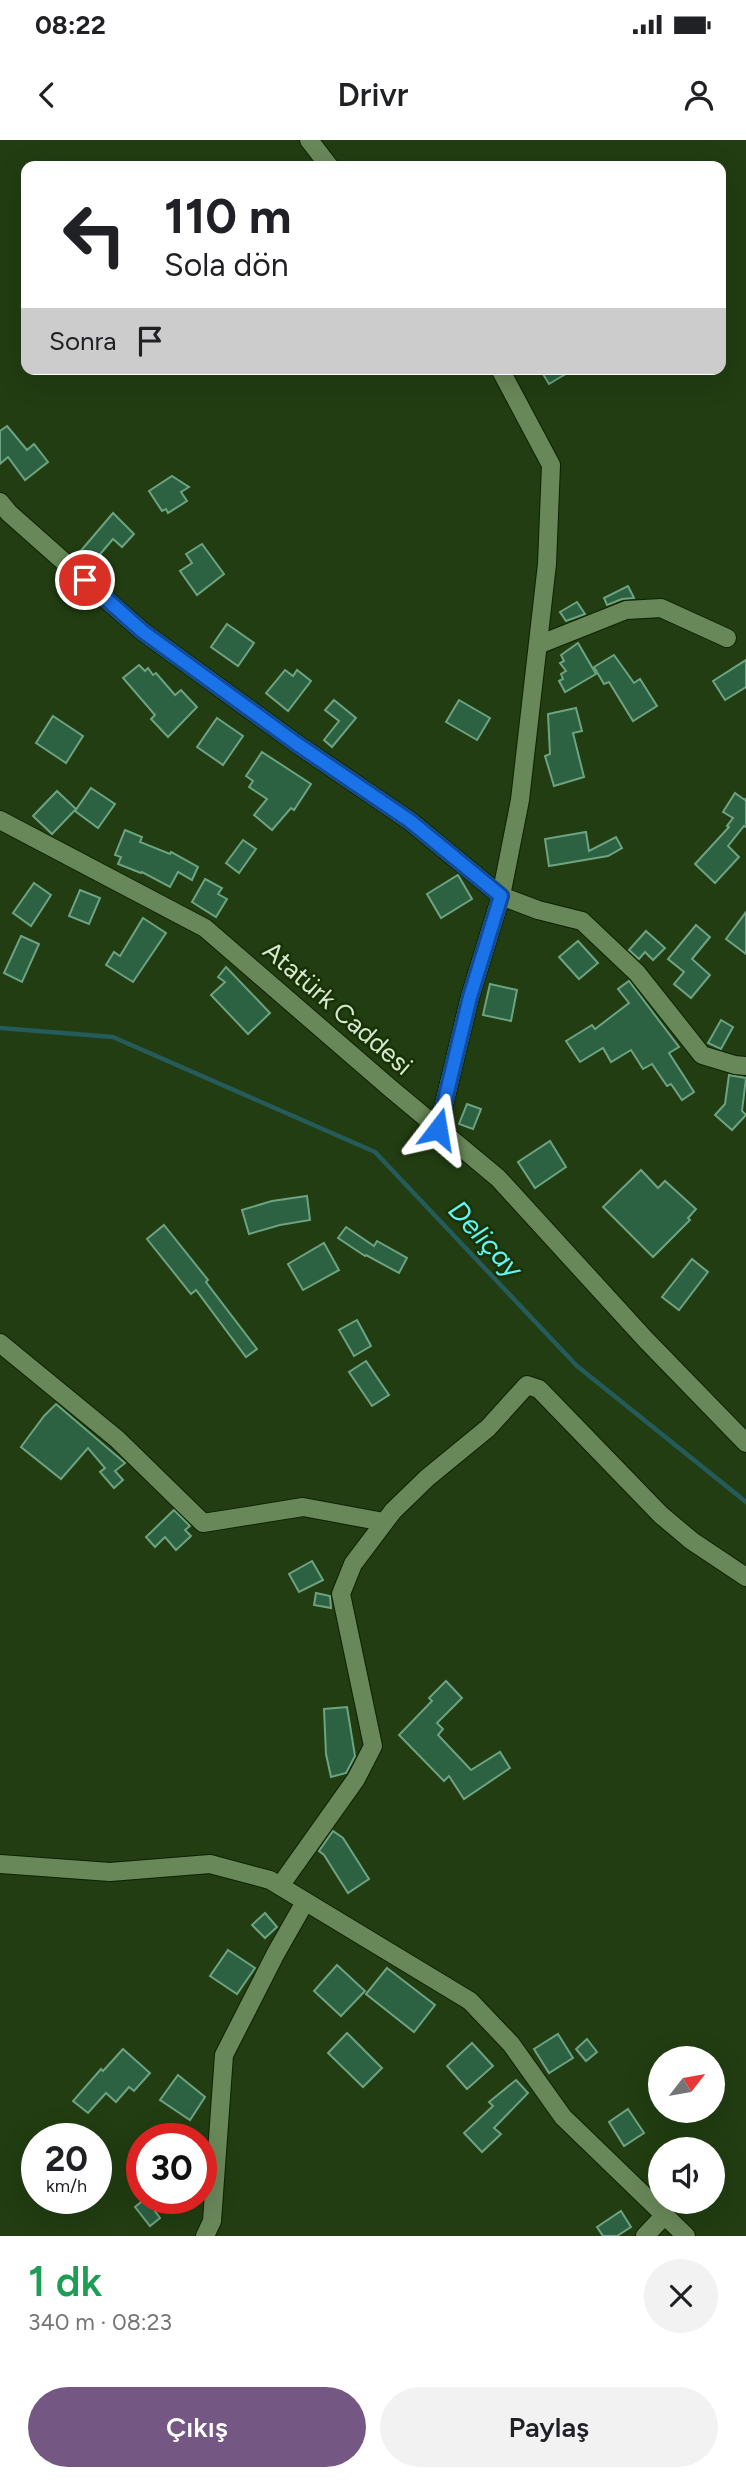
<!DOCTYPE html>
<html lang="tr">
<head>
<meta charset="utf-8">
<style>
  :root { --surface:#fff; --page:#f2f2f2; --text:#202124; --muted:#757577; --accent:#745782 }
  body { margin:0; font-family:Figtree,sans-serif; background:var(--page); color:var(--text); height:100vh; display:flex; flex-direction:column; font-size:26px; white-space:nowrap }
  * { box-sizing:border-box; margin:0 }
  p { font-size:23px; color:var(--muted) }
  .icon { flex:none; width:38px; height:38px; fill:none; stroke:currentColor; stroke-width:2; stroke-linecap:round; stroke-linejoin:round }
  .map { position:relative; height:2096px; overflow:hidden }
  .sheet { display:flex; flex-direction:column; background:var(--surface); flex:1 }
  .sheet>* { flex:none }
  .guide { position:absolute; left:21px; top:21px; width:705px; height:214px; border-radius:14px; box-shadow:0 7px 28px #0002; background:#fff; color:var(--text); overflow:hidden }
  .needle { width:46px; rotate:59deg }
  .fabs { position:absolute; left:648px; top:1906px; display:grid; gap:14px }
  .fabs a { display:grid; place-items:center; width:77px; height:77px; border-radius:50%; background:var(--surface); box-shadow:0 7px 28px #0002; font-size:35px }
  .speed { position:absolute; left:21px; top:1983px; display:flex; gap:14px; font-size:35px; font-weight:700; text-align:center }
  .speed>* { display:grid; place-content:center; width:91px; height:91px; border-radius:50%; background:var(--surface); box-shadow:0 7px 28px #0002; line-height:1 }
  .speed small { font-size:18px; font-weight:400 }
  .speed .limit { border:10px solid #d22; background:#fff; color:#111 }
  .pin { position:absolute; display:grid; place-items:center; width:60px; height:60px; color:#fff; margin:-30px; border:4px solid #fff; border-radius:50%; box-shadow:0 2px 7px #0007 }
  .me { position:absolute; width:77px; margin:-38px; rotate:14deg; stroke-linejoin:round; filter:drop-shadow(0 0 5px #0008) }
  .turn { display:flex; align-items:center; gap:24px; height:147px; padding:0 28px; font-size:32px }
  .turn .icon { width:91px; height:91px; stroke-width:2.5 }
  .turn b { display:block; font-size:49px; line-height:60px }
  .then { display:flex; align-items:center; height:66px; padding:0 28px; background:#0003; gap:14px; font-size:26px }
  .round { display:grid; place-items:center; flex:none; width:74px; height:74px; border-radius:37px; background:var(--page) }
  .headline { display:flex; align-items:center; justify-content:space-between; height:119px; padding:0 28px }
  h1 { font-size:42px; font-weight:600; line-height:52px; color:#1e9e55 }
  .button { display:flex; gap:14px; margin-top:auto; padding:14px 28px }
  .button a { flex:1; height:80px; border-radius:42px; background:var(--accent); color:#fff; font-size:28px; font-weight:600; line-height:80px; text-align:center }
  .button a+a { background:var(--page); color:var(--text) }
  .status { display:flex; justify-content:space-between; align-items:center; height:49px; padding:0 35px; background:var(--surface); direction:ltr }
  .status svg { height:19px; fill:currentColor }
  header { display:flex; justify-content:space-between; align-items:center; height:91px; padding:0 28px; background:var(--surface); font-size:32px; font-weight:600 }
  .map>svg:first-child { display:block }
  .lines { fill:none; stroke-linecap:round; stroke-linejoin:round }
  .stream { stroke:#255b5b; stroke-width:4.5 }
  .building { fill:#2c6142; stroke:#6da380; stroke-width:2 }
  .minor-casing { stroke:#0e2202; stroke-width:20 }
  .tertiary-casing { stroke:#0e2202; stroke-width:20 }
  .minor { stroke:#698859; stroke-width:18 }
  .tertiary { stroke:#698859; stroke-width:18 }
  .route-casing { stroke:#114b97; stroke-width:18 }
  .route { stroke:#1a73e8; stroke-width:12 }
  .labels { text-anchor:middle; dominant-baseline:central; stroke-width:5; stroke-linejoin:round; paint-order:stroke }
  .street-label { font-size:26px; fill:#d7e8cf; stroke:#173205 }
  .water-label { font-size:28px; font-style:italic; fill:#63f5f6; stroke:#173205 }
</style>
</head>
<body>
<div class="status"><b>08:22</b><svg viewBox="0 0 49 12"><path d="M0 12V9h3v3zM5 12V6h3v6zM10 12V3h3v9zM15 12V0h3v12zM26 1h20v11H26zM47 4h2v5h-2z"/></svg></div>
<header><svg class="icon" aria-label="back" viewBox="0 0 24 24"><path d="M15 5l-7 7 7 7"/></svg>Drivr<svg class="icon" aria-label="person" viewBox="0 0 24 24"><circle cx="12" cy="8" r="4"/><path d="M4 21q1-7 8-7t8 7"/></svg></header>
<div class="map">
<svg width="746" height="2096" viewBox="0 0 746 2096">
  <rect width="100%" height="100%" fill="#213d11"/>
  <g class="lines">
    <path class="stream" d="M0 888 113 897 375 1012 577 1226 746 1362"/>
  </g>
  <g class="building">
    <path d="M540 229H574L549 244Z"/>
    <path d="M7 286 27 310 34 304 48 322 25 340 8 317 0 324V291Z"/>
    <path d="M172 336 189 347 181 352 187 361 168 373 166 369 162 371 149 351Z"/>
    <path d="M113 373 134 394 122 407 113 399 96 419 111 432 103 441 82 423 86 419 79 413Z"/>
    <path d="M202 404 224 434 197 455 180 431 192 423 186 414Z"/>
    <path d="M628 446 634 458 622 459 607 465 604 458Z"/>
    <path d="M577 462 585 474 566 481 560 472Z"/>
    <path d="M227 484 254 503 238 526 211 507Z"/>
    <path d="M578 503 596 534 565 552 559 541 563 539 561 534 566 531 560 523 564 521 561 515Z"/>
    <path d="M614 515 634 543 640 539 657 566 633 581 609 542 604 544 594 527Z"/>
    <path d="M746 520V547L725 560 713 541Z"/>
    <path d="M139 525 145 531 148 528 153 535 156 533 175 555 181 550 197 567 168 597 151 579 155 575 123 538Z"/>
    <path d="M285 530 293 536 297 530 311 541 288 571 266 553Z"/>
    <path d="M334 560 356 578 332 607 324 600 339 581 325 570Z"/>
    <path d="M459 560 490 578 477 600 446 582Z"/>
    <path d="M576 568 582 591 573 593 584 637 554 646 545 616 550 614 548 574Z"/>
    <path d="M53 576 83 596 66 623 36 603Z"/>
    <path d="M217 578 243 596 223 625 197 607Z"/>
    <path d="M262 612 311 644 294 670 291 668 272 690 254 675 267 659 249 647 253 641 246 636Z"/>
    <path d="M91 648 115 664 98 688 75 671Z"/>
    <path d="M57 651 76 669 52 694 33 676Z"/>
    <path d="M735 653 745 660 746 658V687L744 686 728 706 739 717 715 743 695 724 729 687 727 686 733 678 723 672Z"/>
    <path d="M125 690 142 697 140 702 170 714 171 712 198 727 192 740 178 732 170 747 142 732 141 733 118 724 121 717 115 715Z"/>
    <path d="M586 692 589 711 616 697 622 708 608 716 549 726 545 699Z"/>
    <path d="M243 700 256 709 239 733 226 723Z"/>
    <path d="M458 735 472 759 441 778 427 754Z"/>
    <path d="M205 739 222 748 218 754 227 759 216 777 192 762Z"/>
    <path d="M34 743 51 755 31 786 13 773Z"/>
    <path d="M80 750 100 758 89 784 69 776Z"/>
    <path d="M746 772V814L726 799Z"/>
    <path d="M143 778 166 793 133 842 106 825 114 812 120 816Z"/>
    <path d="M696 785 710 797 692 819 710 835 691 858 674 844 684 832 668 819Z"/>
    <path d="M646 791 665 808 653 820 645 812 639 819 629 810Z"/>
    <path d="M21 796 39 804 22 842 4 833Z"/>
    <path d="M578 801 598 823 579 839 559 817Z"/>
    <path d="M226 827 270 873 248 894 211 855 225 842 218 837Z"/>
    <path d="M629 841 679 907 669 913 694 952 682 960 671 944 667 946 652 924 643 929 631 910 611 922 603 908 580 922 566 901 592 885 595 889 629 863 618 849Z"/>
    <path d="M490 844 517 850 511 881 483 875Z"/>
    <path d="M721 880 733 887 721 909 708 903Z"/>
    <path d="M729 935 746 938 742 971 746 975 732 990 715 975 725 964Z"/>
    <path d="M467 964 481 969 473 989 459 984Z"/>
    <path d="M550 1001 566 1027 535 1048 518 1022Z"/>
    <path d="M641 1030 658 1048 665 1041 696 1069 688 1078 690 1080 653 1117 603 1067Z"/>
    <path d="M307 1056 310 1080 280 1085 249 1094 242 1070 272 1061Z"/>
    <path d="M164 1085 208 1140 206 1142 257 1209 246 1217 196 1150 191 1154 147 1099Z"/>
    <path d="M346 1087 374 1106 377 1101 407 1118 399 1133 366 1115 365 1116 338 1098Z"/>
    <path d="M324 1103 339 1130 303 1150 288 1124Z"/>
    <path d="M692 1119 708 1132 679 1170 662 1157Z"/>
    <path d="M357 1180 371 1206 354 1216 339 1190Z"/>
    <path d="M366 1221 389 1255 372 1266 349 1232Z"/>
    <path d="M56 1264 125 1323 115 1331 123 1340 114 1348 100 1332 105 1328 88 1308 61 1339 21 1307 44 1276Z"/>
    <path d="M174 1370 190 1386 185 1390 191 1396 176 1410 165 1397 155 1407 146 1397Z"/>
    <path d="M312 1421 323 1440 299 1452 289 1434Z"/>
    <path d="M316 1453 330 1456 331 1468 314 1465Z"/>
    <path d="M446 1541 462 1558 437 1583 443 1589 438 1595 471 1630 500 1612 510 1628 464 1659 449 1636 444 1641 399 1595 432 1561 429 1558Z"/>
    <path d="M347 1567 355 1616 346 1633 331 1637 326 1614 324 1569Z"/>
    <path d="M333 1691 343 1698 369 1739 348 1753 324 1715 319 1711Z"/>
    <path d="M265 1773 277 1787 265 1798 252 1785Z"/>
    <path d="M228 1810 255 1828 237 1854 210 1836Z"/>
    <path d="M337 1825 365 1851 341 1876 314 1851Z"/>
    <path d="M387 1828 435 1865 414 1892 366 1854Z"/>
    <path d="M347 1893 382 1928 363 1947 328 1913Z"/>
    <path d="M558 1894 573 1918 549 1933 534 1909Z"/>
    <path d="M587 1899 597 1912 586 1921 576 1909Z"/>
    <path d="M472 1903 493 1926 467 1949 447 1926Z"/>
    <path d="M123 1909 150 1933 134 1951 129 1947 116 1962 106 1953 88 1973 73 1961 101 1929 103 1931Z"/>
    <path d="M178 1935 205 1957 190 1980 160 1960Z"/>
    <path d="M516 1940 528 1953 494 1988 501 1994 482 2012 464 1993 493 1966 489 1962Z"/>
    <path d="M628 1969 644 1993 624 2006 609 1982Z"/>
    <path d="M146 2058H179L155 2071 160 2078 150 2086 135 2067Z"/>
    <path d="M621 2071 631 2087 617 2096H603L597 2087Z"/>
  </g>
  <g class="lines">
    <g class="minor-casing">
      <g id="minor">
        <path d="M309 0 329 26"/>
        <path d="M538 505 626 470 661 468 727 498"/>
        <path d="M0 680 205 788 390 948 498 1038 646 1200 746 1303"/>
        <path d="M501 756 538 770 582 781 637 833 702 915 735 925 746 926"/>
        <path d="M438 989 470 857 501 756 520 660 547 424 551 325 500 229"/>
        <path d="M0 1203 117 1299 203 1383 303 1367 384 1382"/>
        <path d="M280 1746 356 1639 373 1606 341 1454 353 1424 393 1371 427 1338 488 1288 527 1245 539 1249 661 1375 692 1401 746 1437"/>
        <path d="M205 2096 212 2081 224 1915 276 1813 305 1762"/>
        <path d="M645 2096 664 2076"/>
      </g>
    </g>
    <g class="tertiary-casing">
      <g id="tertiary">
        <path d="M0 362 9 373 142 491 297 604 410 681 501 756"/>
        <path d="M0 1724 110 1732 210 1724 270 1740 470 1861 511 1904 563 1977 686 2096"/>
      </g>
    </g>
    <use href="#minor" class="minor"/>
    <use href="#tertiary" class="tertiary"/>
  </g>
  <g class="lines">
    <g class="route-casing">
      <path id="route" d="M85 440 142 491 297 604 410 681 501 756 470 857 438 989"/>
    </g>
    <use href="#route" class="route"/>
  </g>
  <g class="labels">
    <g class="street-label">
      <text transform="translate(338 868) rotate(41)">Atatürk Caddesi</text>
    </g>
    <g class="water-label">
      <text transform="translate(486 1099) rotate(47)">Deliçay</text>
    </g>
  </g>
</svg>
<div class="fabs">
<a><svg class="needle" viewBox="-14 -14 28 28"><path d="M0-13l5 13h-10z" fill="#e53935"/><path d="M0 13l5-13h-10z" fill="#757577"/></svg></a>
<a><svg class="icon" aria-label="sound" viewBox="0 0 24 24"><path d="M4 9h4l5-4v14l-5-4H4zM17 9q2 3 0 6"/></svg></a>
</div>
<div class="speed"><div>20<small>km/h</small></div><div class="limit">30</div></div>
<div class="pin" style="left:85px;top:440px;background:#d93025"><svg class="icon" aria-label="arrive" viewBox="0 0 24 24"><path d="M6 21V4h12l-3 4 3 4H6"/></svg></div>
<svg class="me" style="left:438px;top:989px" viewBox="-20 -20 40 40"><path d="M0-17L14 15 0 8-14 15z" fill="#1a73e8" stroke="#fff" stroke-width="4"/></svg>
<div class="guide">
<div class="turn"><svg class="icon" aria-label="left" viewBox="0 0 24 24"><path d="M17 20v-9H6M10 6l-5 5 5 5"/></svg><div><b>110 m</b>Sola dön</div></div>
<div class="then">Sonra<svg class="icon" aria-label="arrive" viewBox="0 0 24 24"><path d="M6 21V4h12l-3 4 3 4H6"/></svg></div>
</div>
</div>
<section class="sheet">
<div class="headline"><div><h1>1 dk</h1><p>340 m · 08:23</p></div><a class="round"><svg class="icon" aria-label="close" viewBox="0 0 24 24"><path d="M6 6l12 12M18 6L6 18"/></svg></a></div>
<div class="button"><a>Çıkış</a><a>Paylaş</a></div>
</section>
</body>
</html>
